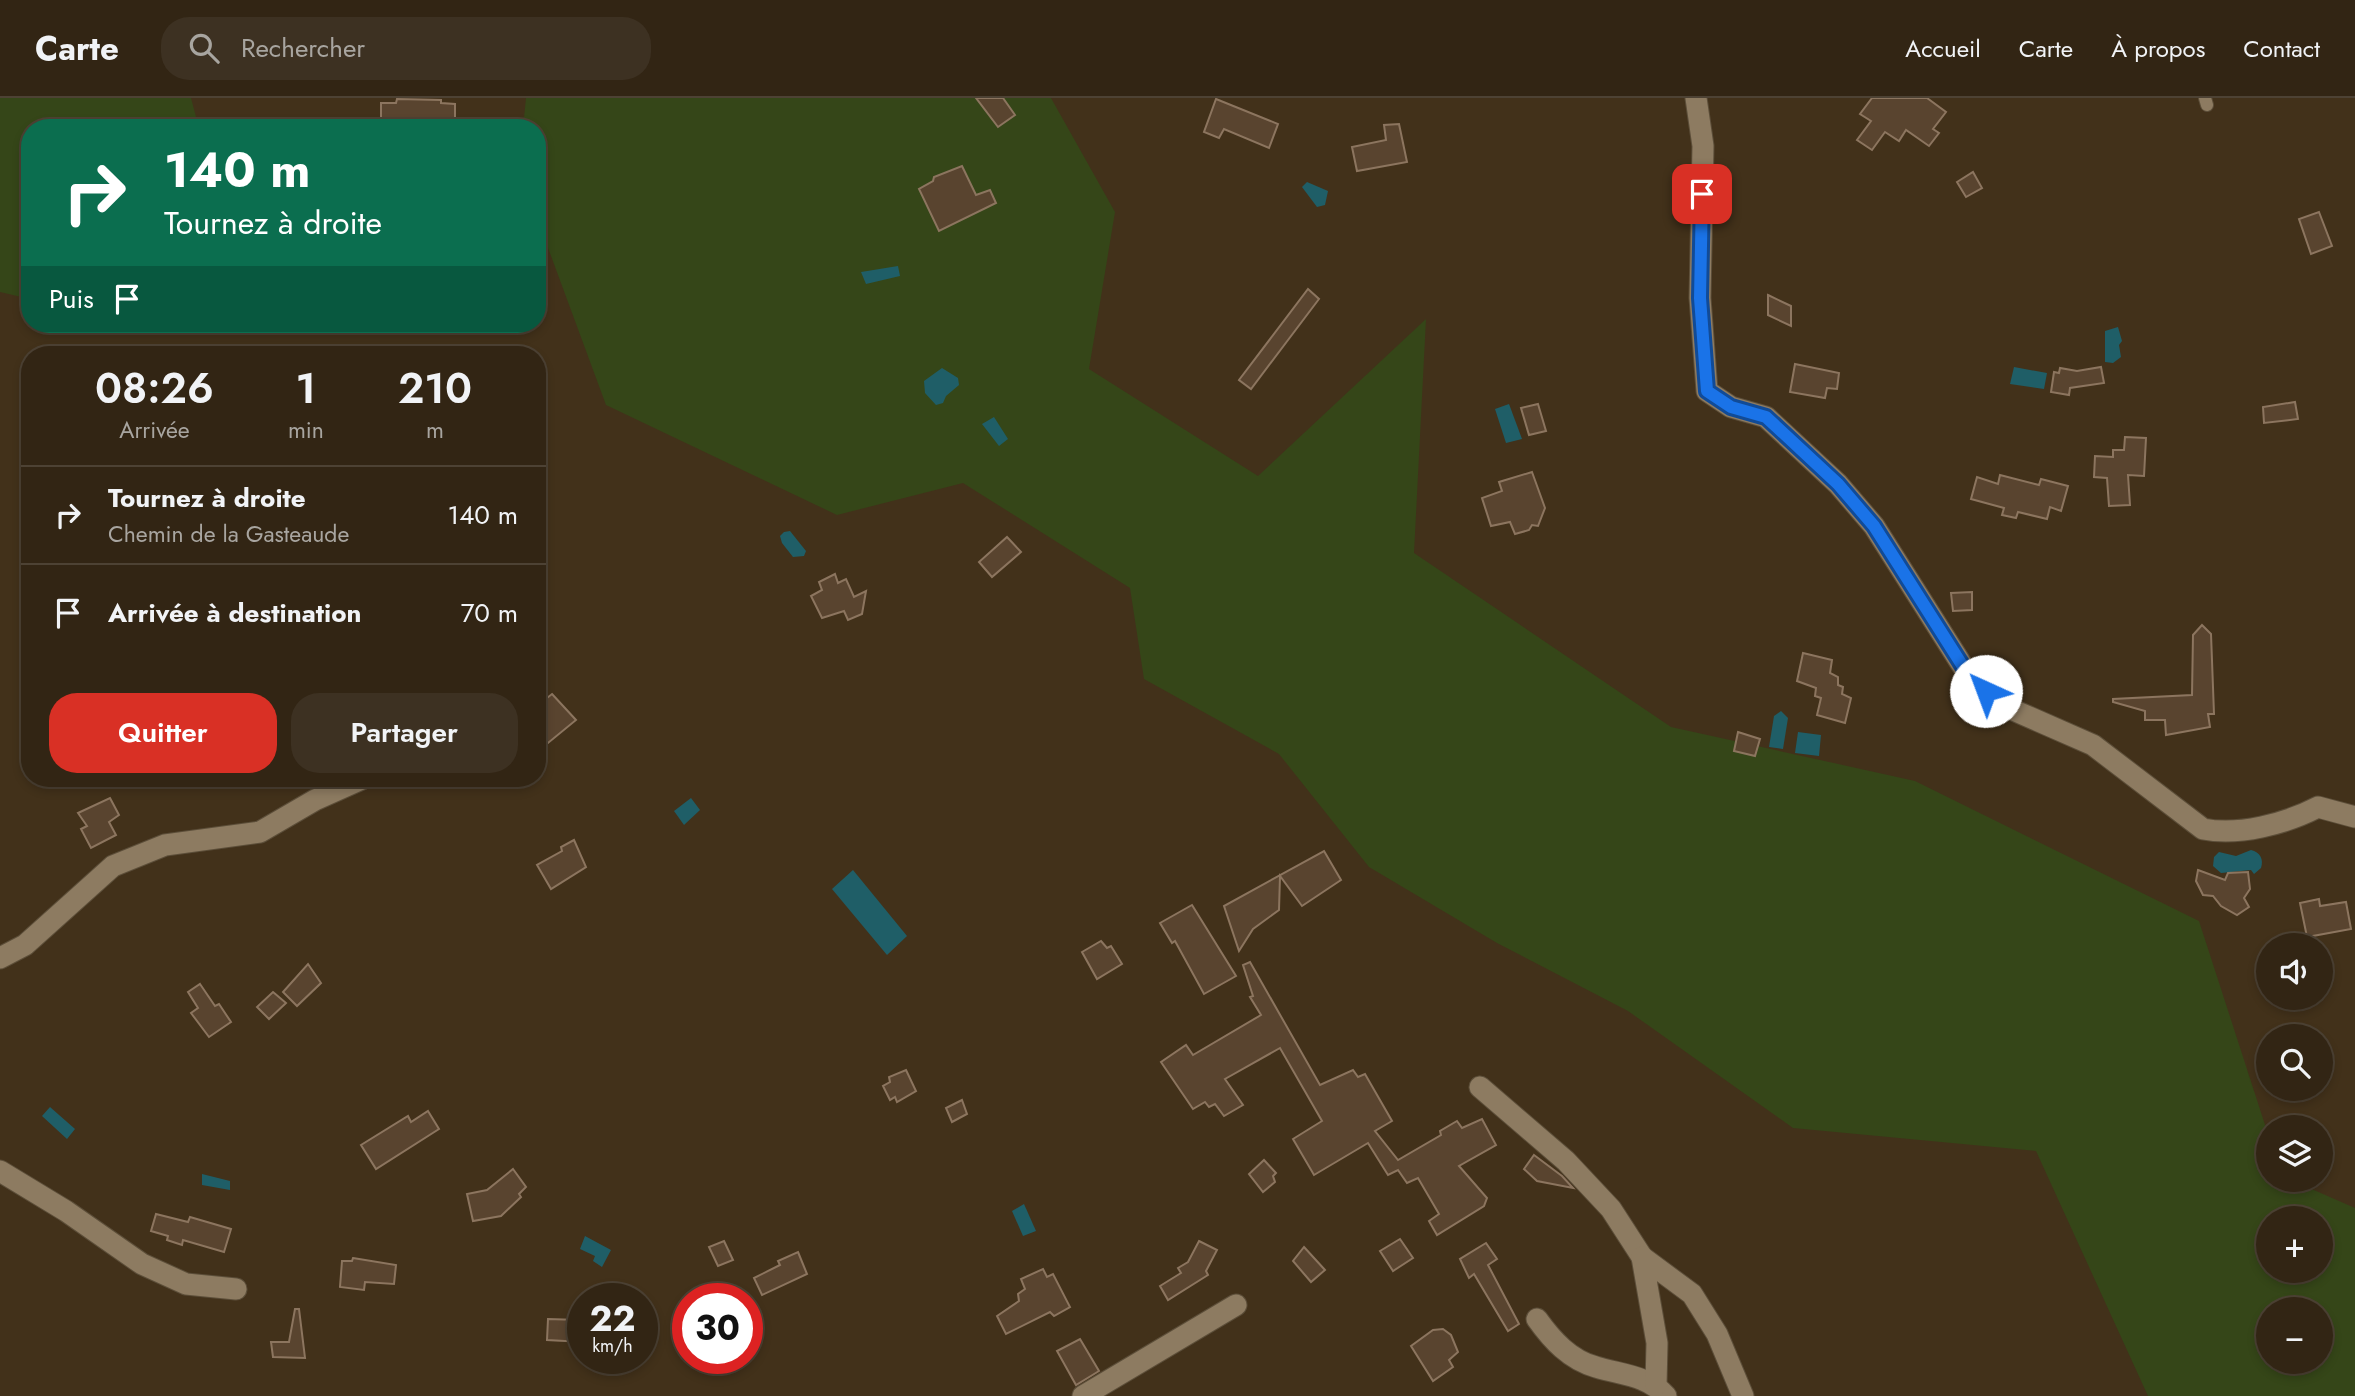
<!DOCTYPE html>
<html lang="fr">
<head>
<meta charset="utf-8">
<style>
  :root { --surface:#322514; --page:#3d3122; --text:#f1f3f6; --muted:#a8a5a0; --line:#4d4234; --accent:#d93025 }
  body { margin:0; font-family:Jost,sans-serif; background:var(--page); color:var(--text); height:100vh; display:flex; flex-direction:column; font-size:26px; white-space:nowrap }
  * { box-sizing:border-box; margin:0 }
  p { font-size:23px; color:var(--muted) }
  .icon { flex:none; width:38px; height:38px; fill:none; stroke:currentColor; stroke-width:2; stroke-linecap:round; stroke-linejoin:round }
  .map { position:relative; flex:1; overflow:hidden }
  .side { position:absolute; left:21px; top:248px; width:525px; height:441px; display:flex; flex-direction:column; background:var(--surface); border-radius:28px; box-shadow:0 4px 10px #0003,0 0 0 2px var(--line) }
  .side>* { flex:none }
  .hud { position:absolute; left:21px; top:21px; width:525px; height:214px; border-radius:28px; box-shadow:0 4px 10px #0003,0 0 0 2px var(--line); background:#0b6e4f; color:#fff; overflow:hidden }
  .buttons { position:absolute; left:2256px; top:835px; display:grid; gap:14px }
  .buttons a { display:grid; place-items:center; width:77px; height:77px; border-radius:50%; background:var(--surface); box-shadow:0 4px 10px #0003,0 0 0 2px var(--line); font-size:35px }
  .speed { position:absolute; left:567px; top:1185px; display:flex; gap:14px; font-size:35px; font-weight:700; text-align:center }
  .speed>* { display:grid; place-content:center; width:91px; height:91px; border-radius:50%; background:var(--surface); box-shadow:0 4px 10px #0003,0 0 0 2px var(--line); line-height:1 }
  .speed small { font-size:18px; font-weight:400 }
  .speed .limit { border:10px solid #d22; background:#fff; color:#111 }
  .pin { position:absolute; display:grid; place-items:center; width:60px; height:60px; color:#fff; margin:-30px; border-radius:14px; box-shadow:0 4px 10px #0006 }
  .me { position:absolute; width:77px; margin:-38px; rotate:317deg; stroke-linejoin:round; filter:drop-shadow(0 0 5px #0008) }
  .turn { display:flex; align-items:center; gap:24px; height:147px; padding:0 28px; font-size:32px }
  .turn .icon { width:91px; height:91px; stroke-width:2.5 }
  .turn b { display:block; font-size:49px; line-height:60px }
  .then { display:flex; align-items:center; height:66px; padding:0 28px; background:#0003; gap:14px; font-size:26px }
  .eta { display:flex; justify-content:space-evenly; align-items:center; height:119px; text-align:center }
  .eta b { font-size:42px; font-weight:600; line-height:49px }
  .cta { display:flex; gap:14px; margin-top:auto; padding:14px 28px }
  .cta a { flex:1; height:80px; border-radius:28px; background:var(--accent); color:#fff; font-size:28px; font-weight:600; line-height:80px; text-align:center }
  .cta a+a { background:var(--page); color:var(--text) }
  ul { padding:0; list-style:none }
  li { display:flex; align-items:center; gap:21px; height:98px; padding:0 28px; border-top:2px solid var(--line) }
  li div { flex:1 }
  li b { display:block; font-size:26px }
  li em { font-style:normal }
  header { display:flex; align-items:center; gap:42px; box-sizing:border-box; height:98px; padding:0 35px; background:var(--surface); border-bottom:2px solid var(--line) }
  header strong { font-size:33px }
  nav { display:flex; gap:38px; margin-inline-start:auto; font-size:24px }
  .search { width:490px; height:63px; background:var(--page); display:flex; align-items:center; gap:18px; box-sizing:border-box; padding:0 24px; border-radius:28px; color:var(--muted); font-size:26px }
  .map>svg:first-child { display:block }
  .green { fill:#354618; fill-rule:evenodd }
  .water { fill:#1f5e67 }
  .building { fill:#59442f; stroke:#8c755f; stroke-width:2 }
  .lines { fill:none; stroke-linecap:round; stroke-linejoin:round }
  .service-casing { stroke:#5c4e39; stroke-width:14 }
  .minor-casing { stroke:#5c4e39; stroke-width:23 }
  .service { stroke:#8d7b61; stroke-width:12 }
  .minor { stroke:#8d7b61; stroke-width:21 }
  .route-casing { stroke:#114b97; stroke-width:18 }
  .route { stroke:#1a73e8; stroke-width:12 }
</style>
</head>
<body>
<header>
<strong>Carte</strong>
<div class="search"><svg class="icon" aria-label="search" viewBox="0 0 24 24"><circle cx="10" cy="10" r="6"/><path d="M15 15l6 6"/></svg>Rechercher</div>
<nav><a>Accueil</a><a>Carte</a><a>À propos</a><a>Contact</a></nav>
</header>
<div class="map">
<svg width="2355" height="1298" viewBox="0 0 2355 1298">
  <rect width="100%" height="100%" fill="#42311a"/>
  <g class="green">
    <path d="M0 0H191L199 30H30V201L0 194Z"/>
    <path d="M526 0H1051L1115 114 1089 271 1258 378 1426 221 1414 455 1671 629 1915 683 2199 823 2268 1036V1082H2291L2355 1110V1298H2148L2036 1053 1793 1030 1628 913 1497 845 1369 769 1279 656 1144 581 1130 490 963 385 837 417 606 307 537 120V30H523ZM2268 1120H2320V1172H2268ZM2268 1211H2320V1264H2268Z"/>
  </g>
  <g class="water">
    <path d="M1307 84 1328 93 1325 107 1317 109 1302 89Z"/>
    <path d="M898 168 900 178 866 186 861 174Z"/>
    <path d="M2118 229 2122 243 2119 247 2121 259 2113 265 2105 264V233Z"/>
    <path d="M2014 269 2047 275 2044 291 2010 286Z"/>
    <path d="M942 270 958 280 959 287 946 298 943 305 936 307 925 295 924 283Z"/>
    <path d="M1509 306 1522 341 1506 345 1495 311Z"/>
    <path d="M994 319 1008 341 999 348 982 326Z"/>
    <path d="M790 433 806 453 804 458 793 459 782 445 780 438 784 434Z"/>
    <path d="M1781 613 1788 620 1783 651 1769 649 1774 618Z"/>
    <path d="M1798 634 1821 637 1819 658 1795 655Z"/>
    <path d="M691 700 700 712 684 727 674 713Z"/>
    <path d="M2251 752C2260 754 2264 761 2261 770L2254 776 2251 772 2221 775 2213 768 2214 759 2219 754 2236 758Z"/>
    <path d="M853 772 907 838 887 857 832 791Z"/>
    <path d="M50 1009 75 1031 67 1041 42 1018Z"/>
    <path d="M202 1076 230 1083V1092L202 1087Z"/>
    <path d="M1024 1106 1036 1133 1023 1138 1012 1113Z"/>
    <path d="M585 1138 611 1152 602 1169 593 1163 595 1158 580 1151Z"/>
  </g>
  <g class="building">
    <path d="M976 0H1003L1015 17 998 29Z"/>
    <path d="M1872 0H1927L1946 14 1933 31 1939 35 1929 48 1906 32 1899 43 1885 34 1872 52 1857 42 1871 23 1860 16Z"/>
    <path d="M397 1 441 2V5L455 6V30H433L432 26 381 30V5H396Z"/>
    <path d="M1216 1 1278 26 1269 50 1224 31 1219 40 1204 34Z"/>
    <path d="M1399 26 1407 64 1357 73 1352 49 1386 42 1384 27Z"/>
    <path d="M962 68 976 97 990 92 996 105 939 133 919 91 933 83 934 79Z"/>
    <path d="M1973 74 1982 90 1966 99 1957 84Z"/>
    <path d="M2319 114 2332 148 2311 156 2299 121Z"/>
    <path d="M1308 191 1319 201 1251 291 1239 282Z"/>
    <path d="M1768 197 1791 208V228L1768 217Z"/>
    <path d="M1795 266 1839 275 1837 291 1827 290 1825 300 1790 294Z"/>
    <path d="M2101 269 2104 285 2070 290 2069 297 2051 294 2054 274 2059 275 2060 270 2077 273Z"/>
    <path d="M2295 304 2298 321 2264 325 2263 309Z"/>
    <path d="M1538 306 1546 333 1529 337 1521 310Z"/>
    <path d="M2125 339 2146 340 2144 378 2128 377 2130 407 2109 408 2107 380 2094 379 2095 358 2113 359V352H2124Z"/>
    <path d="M1532 374 1545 410 1538 428 1532 427 1529 432 1515 436 1510 424 1491 428 1482 400 1502 393 1499 384Z"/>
    <path d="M2000 377 2039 387 2041 381 2068 388 2061 413 2050 409 2047 421 2018 414 2016 420 2002 417 2004 410 1971 401 1977 379 1998 386Z"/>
    <path d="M1007 439 1021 454 992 479 979 464Z"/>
    <path d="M835 476 838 485 846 481 854 499 866 493 862 516 848 522 844 513 822 520 811 498 822 492 819 484Z"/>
    <path d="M1972 494V512L1953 513 1951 495Z"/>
    <path d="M2202 527 2211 536 2214 616H2208L2210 629 2166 637 2165 622H2145V613L2113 604V601L2192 597 2193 537Z"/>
    <path d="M1803 555 1832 562 1830 575 1838 579V587L1843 589 1842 596 1851 600 1845 625 1817 617 1821 600 1815 598 1816 590 1797 583Z"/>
    <path d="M552 596 576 622 537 654V608Z"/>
    <path d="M1738 634 1760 641 1755 658 1734 653Z"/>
    <path d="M110 700 119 717 109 724 116 737 91 750 81 731 87 728 78 715Z"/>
    <path d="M574 742 586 769 551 791 537 767 562 753 561 749Z"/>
    <path d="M1324 753 1341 782 1302 808 1280 778 1279 812 1253 831 1239 853 1224 808Z"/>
    <path d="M2198 772 2225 782 2228 775 2248 774 2250 791 2244 800 2249 809 2237 817 2221 808 2213 798 2203 797 2196 783Z"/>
    <path d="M2319 801 2320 808 2346 804 2351 831 2307 839 2300 805Z"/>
    <path d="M1192 807 1236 878 1204 896 1175 843 1172 845 1160 825Z"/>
    <path d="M1101 843 1107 850 1111 848 1122 866 1097 881 1082 854Z"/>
    <path d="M1250 864 1320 987 1353 972 1358 979 1365 976 1392 1023 1375 1033 1398 1062 1441 1037 1440 1033 1457 1023 1462 1030 1482 1021 1496 1047 1459 1068 1487 1100 1484 1108 1437 1137 1429 1123 1439 1116 1418 1080 1407 1085 1398 1072 1388 1077 1368 1045 1314 1077 1293 1041 1322 1023 1280 950 1225 981 1243 1007 1224 1018 1215 1006 1209 1009 1205 1004 1193 1011 1161 964 1186 947 1193 957 1261 917 1250 899 1253 898 1243 867Z"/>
    <path d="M308 866 321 885 297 908 283 894Z"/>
    <path d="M200 886 215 908 219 906 231 924 209 939 191 915 198 910 188 894Z"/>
    <path d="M273 894 286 905 269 921 257 909Z"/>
    <path d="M906 972 916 993 897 1004 895 999 890 1002 883 988 890 984 889 979Z"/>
    <path d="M962 1002 967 1016 952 1024 946 1010Z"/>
    <path d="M428 1013 439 1031 376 1071 361 1047 408 1018 411 1024Z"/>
    <path d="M1534 1057 1562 1078 1573 1090 1537 1083 1524 1071Z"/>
    <path d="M1264 1062 1276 1075 1273 1078 1275 1084 1263 1094 1249 1076Z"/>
    <path d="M513 1071 526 1089 519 1096 521 1099 501 1118 473 1123 467 1096 487 1092Z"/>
    <path d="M156 1116 188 1124 190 1119 231 1131 224 1154 183 1142 182 1147 167 1142 168 1138 151 1133Z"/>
    <path d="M1400 1141 1413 1160 1393 1173 1380 1153Z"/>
    <path d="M724 1143 733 1162 718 1168 709 1149Z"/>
    <path d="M1199 1143 1217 1152 1206 1173 1208 1177 1168 1202 1160 1188 1181 1175 1178 1170 1188 1164Z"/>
    <path d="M1486 1145 1497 1161 1488 1167 1519 1226 1508 1233 1474 1176 1469 1180 1460 1161Z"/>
    <path d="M1304 1149 1325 1172 1311 1184 1293 1163Z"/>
    <path d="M798 1154 807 1176 762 1197 754 1180 780 1167 778 1163Z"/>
    <path d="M353 1160 396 1167 394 1186 365 1184 364 1192 340 1189 342 1163H352Z"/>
    <path d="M1043 1171 1047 1179 1053 1176 1070 1209 1054 1218 1050 1214 1006 1236 997 1218 1019 1203 1018 1196 1025 1191 1021 1181Z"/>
    <path d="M295 1211H299L305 1260 273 1259 271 1244H289Z"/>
    <path d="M548 1221 579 1222 580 1226 583 1227V1244L547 1242Z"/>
    <path d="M1443 1231 1451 1237 1458 1254 1449 1262 1453 1269 1433 1283 1411 1248 1433 1232Z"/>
    <path d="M1080 1241 1099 1273 1076 1287 1057 1253Z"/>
  </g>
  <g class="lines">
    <g class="service-casing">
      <path id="service" d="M2205 0 2207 7"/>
    </g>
    <g class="minor-casing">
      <g id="minor">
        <path d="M1696 0 1703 48 1700 200 1707 293 1731 309 1766 319 1838 386 1874 428 1969 578 2004 608 2093 647 2203 731C2239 738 2285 726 2318 709L2355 719"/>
        <path d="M0 860 25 847 113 768 165 747 260 734 315 702 362 681"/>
        <path d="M1480 989 1566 1063 1611 1111 1642 1159"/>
        <path d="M0 1073 66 1113 142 1166 186 1186 236 1191"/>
        <path d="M1537 1221C1552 1242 1570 1262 1596 1269 1622 1277 1647 1277 1666 1298"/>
        <path d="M1656 1287 1657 1245 1642 1159 1692 1196 1717 1236 1743 1298"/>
        <path d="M1083 1298 1236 1207"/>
      </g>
    </g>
    <use href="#service" class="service"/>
    <use href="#minor" class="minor"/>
  </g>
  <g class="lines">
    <g class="route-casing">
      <path id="route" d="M1702 96 1700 200 1707 293 1731 309 1766 319 1838 386 1874 428 1969 578 1986 593"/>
    </g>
    <use href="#route" class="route"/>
  </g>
</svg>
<div class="buttons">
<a><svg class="icon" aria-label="sound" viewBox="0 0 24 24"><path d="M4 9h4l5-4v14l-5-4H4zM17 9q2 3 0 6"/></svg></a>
<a><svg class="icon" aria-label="search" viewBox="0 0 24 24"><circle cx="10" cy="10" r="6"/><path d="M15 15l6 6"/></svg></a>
<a><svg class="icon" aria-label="layers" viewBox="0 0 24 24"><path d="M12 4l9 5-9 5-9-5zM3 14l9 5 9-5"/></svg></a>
<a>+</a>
<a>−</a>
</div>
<div class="speed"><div>22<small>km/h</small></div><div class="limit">30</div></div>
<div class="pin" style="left:1702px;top:96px;background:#d93025"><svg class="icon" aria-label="arrive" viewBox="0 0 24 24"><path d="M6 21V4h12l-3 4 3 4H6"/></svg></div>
<svg class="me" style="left:1986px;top:593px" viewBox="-20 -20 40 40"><circle r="19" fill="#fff"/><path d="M0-13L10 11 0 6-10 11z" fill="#1a73e8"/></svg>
<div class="hud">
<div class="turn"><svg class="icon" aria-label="right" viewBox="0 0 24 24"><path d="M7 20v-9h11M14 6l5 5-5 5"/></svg><div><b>140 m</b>Tournez à droite</div></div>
<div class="then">Puis<svg class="icon" aria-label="arrive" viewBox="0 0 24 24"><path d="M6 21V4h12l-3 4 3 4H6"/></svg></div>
</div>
<section class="side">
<div class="eta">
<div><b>08:26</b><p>Arrivée</p></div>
<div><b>1</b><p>min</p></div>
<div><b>210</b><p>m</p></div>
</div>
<ul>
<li><svg class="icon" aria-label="right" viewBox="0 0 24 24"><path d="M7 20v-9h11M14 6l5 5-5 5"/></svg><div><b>Tournez à droite</b><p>Chemin de la Gasteaude</p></div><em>140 m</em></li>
<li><svg class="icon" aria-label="arrive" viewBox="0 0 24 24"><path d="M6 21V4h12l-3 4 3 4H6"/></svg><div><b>Arrivée à destination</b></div><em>70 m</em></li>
</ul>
<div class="cta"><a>Quitter</a><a>Partager</a></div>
</section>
</div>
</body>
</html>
